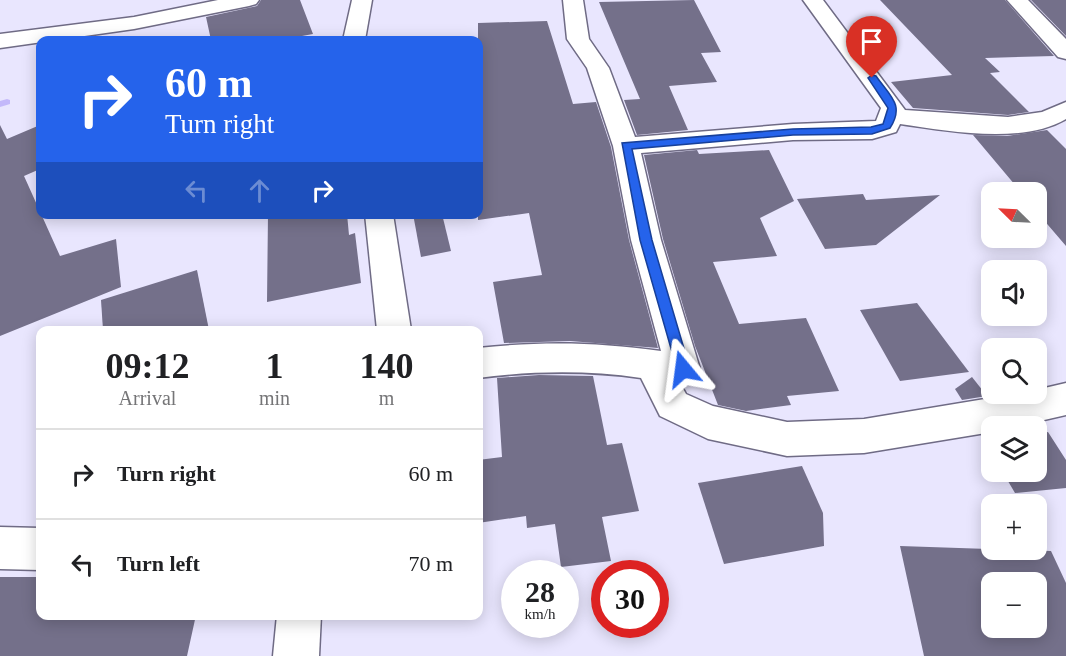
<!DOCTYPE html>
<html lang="en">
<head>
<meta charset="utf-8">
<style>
  :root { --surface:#fff; --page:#f2f2f2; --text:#202124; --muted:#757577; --line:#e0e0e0 }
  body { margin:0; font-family:Georgia,serif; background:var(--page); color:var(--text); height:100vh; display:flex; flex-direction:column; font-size:22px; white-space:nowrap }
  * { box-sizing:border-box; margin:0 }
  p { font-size:20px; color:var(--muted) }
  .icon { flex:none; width:33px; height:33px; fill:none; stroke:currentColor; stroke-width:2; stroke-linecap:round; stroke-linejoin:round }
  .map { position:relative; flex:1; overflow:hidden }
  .panel { position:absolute; left:36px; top:326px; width:447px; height:294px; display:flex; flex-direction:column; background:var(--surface); border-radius:12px; box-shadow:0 3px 15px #0003 }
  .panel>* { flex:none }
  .banner { position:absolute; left:36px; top:36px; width:447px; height:183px; border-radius:12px; box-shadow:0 3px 15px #0003; background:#2563eb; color:#fff; overflow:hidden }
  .needle { width:39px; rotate:294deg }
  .tools { position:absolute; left:981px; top:182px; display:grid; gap:12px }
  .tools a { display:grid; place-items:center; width:66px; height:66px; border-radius:12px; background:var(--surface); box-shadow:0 3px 15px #0003; font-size:30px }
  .speed { position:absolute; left:501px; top:560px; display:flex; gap:12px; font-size:30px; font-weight:700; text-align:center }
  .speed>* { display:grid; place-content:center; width:78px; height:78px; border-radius:50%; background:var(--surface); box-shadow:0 3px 15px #0003; line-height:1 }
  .speed small { font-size:15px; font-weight:400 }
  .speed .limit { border:9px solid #d22; background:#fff; color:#111 }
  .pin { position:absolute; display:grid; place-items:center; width:51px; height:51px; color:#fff; margin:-62px -26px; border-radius:50% 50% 50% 0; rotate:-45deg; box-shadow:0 0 6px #0007 }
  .pin .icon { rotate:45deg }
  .me { position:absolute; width:66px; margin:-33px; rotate:344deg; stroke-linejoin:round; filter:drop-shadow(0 0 4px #0008) }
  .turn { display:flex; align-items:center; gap:21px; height:126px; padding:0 30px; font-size:27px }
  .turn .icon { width:78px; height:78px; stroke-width:2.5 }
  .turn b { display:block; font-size:42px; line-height:51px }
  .lanes { display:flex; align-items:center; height:57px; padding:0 30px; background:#0003; justify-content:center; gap:30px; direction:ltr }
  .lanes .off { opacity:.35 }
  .eta { display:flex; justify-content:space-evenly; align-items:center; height:102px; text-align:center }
  .eta b { font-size:36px; font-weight:700; line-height:42px }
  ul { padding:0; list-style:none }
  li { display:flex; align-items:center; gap:18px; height:90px; padding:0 30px; border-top:2px solid var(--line) }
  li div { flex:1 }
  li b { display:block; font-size:22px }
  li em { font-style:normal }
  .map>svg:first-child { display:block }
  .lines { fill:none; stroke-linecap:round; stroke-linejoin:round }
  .stream { fill:#c3b8fa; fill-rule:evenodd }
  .building { fill:#74708a; fill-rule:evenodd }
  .street-casing { stroke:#6f6b85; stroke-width:3 }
  .street { fill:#fff; fill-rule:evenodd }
  .route { fill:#2563eb; stroke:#184099; stroke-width:1.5 }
</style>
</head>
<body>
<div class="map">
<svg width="1066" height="656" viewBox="0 0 1066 656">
  <rect width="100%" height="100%" fill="#e9e6fe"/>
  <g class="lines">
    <path class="stream" d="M7 99 10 100V104L0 107V101Z"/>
  </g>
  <g class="building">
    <path d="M261 0H300L313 34 280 40H211L206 17 257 6Z"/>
    <path d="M694 0 721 52 701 53 717 82 669 86 688 130 637 135 624 100 640 99 599 2Z"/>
    <path d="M880 0H1005L1054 56 985 58 1000 72 990 73 1029 112 1008 115 913 108 891 82 952 75Z"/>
    <path d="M1031 0H1066V36Z"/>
    <path d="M547 21 573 104 596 102 611 147 629 240 658 348 570 341 504 343 493 282 542 275 529 213 478 220V23Z"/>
    <path d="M0 125 7 139 40 125V169L24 176 60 256 116 239 121 287 0 336Z"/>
    <path d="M1047 130 1066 149V246L1036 211V192H1021L973 135 1007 136Z"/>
    <path d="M697 150 699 154 769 150 794 201 760 218 777 256 713 262 739 324 806 318 839 391 787 396 791 405 746 411 718 405 695 346 663 239 644 155Z"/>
    <path d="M863 194 866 200 940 195 876 245 825 249 797 199Z"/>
    <path d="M268 214H347L349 235 355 233 361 283 267 302Z"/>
    <path d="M413 214H442L451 251 421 257Z"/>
    <path d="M197 270 209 330H103L101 300Z"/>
    <path d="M917 303 969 372 900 381 860 310Z"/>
    <path d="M539 375 593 376 607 445 622 443 639 511 602 517 611 561 561 567 555 524 527 528 526 516 478 523V460L502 457 497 378Z"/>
    <path d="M972 377 987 396 962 400 955 389Z"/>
    <path d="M1048 432 1066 460V488L1015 493 1002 471H1036V434Z"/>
    <path d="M802 466 823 513 824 546 724 564 698 483Z"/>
    <path d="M900 546 1051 551 1066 583V656H924ZM992 582H1036V627H992Z"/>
    <path d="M0 577H40V615H196L187 656H0Z"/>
  </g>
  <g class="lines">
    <g class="street-casing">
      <g id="street">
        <path d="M218 0H259L256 4 249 6 134 29 0 48V34L134 17Z"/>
        <path d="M352 0H372L365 40H343Z"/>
        <path d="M563 0H583L589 39 609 68 635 137 793 124 876 121 881 108 803 0H823L905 110 1008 117 1042 112 1066 102V119C1022 145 948 131 900 124L896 132 872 139 793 140 641 153 661 240 700 369 695 380 681 385 686 394 713 406 787 422 864 419 1021 393H1036V390L1066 383V415L1018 426H992V432L864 453 787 456 708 439 660 416 641 378C586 370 533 371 478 378V348C544 341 596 342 661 351L631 240 613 146 587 68 567 39Z"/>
        <path d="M1007 0H1028L1066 39V59L1058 57Z"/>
        <path d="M365 214H393L411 330H377Z"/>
        <path d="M0 527 40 528V570L0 569Z"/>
        <path d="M277 615H321L319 656H273Z"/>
      </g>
    </g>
    <use href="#street" class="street"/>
  </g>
  <path class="route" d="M872 75 876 76C890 96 905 105 890 128L872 134 793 135 632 149 652 240 690 369 688 373H678L640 240 622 143 793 129 871 127 883 124 888 108 868 78Z"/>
</svg>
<div class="tools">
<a><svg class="needle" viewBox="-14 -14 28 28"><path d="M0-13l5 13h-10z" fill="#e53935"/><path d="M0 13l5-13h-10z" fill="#757577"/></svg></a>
<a><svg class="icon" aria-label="sound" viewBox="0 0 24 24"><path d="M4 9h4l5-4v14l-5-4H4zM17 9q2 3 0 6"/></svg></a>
<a><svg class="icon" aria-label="search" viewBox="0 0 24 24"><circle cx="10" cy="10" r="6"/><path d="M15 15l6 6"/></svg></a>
<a><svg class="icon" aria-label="layers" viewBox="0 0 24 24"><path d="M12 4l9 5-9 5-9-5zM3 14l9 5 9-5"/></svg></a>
<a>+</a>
<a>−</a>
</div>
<div class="speed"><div>28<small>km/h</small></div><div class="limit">30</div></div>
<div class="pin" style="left:872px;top:78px;background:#d93025"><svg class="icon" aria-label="arrive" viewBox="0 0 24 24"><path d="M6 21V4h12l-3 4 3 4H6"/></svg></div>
<svg class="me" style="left:683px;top:369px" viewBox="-20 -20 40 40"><path d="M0-17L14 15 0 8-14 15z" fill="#2563eb" stroke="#fff" stroke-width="4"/></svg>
<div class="banner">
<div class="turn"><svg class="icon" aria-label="right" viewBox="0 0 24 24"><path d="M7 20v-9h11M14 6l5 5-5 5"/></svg><div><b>60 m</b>Turn right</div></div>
<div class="lanes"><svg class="icon off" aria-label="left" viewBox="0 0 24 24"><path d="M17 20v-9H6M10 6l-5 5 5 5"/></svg><svg class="icon off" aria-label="ahead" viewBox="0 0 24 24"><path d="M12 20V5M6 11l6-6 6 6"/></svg><svg class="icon" aria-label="right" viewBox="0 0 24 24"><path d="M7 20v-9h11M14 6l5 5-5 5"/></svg></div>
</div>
<section class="panel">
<div class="eta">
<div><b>09:12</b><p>Arrival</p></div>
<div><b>1</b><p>min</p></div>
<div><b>140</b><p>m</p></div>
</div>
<ul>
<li><svg class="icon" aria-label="right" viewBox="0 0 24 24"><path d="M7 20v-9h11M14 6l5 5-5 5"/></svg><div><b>Turn right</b></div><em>60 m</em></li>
<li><svg class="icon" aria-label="left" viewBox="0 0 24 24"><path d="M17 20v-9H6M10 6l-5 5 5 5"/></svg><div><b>Turn left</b></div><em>70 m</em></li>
</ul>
</section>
</div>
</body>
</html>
